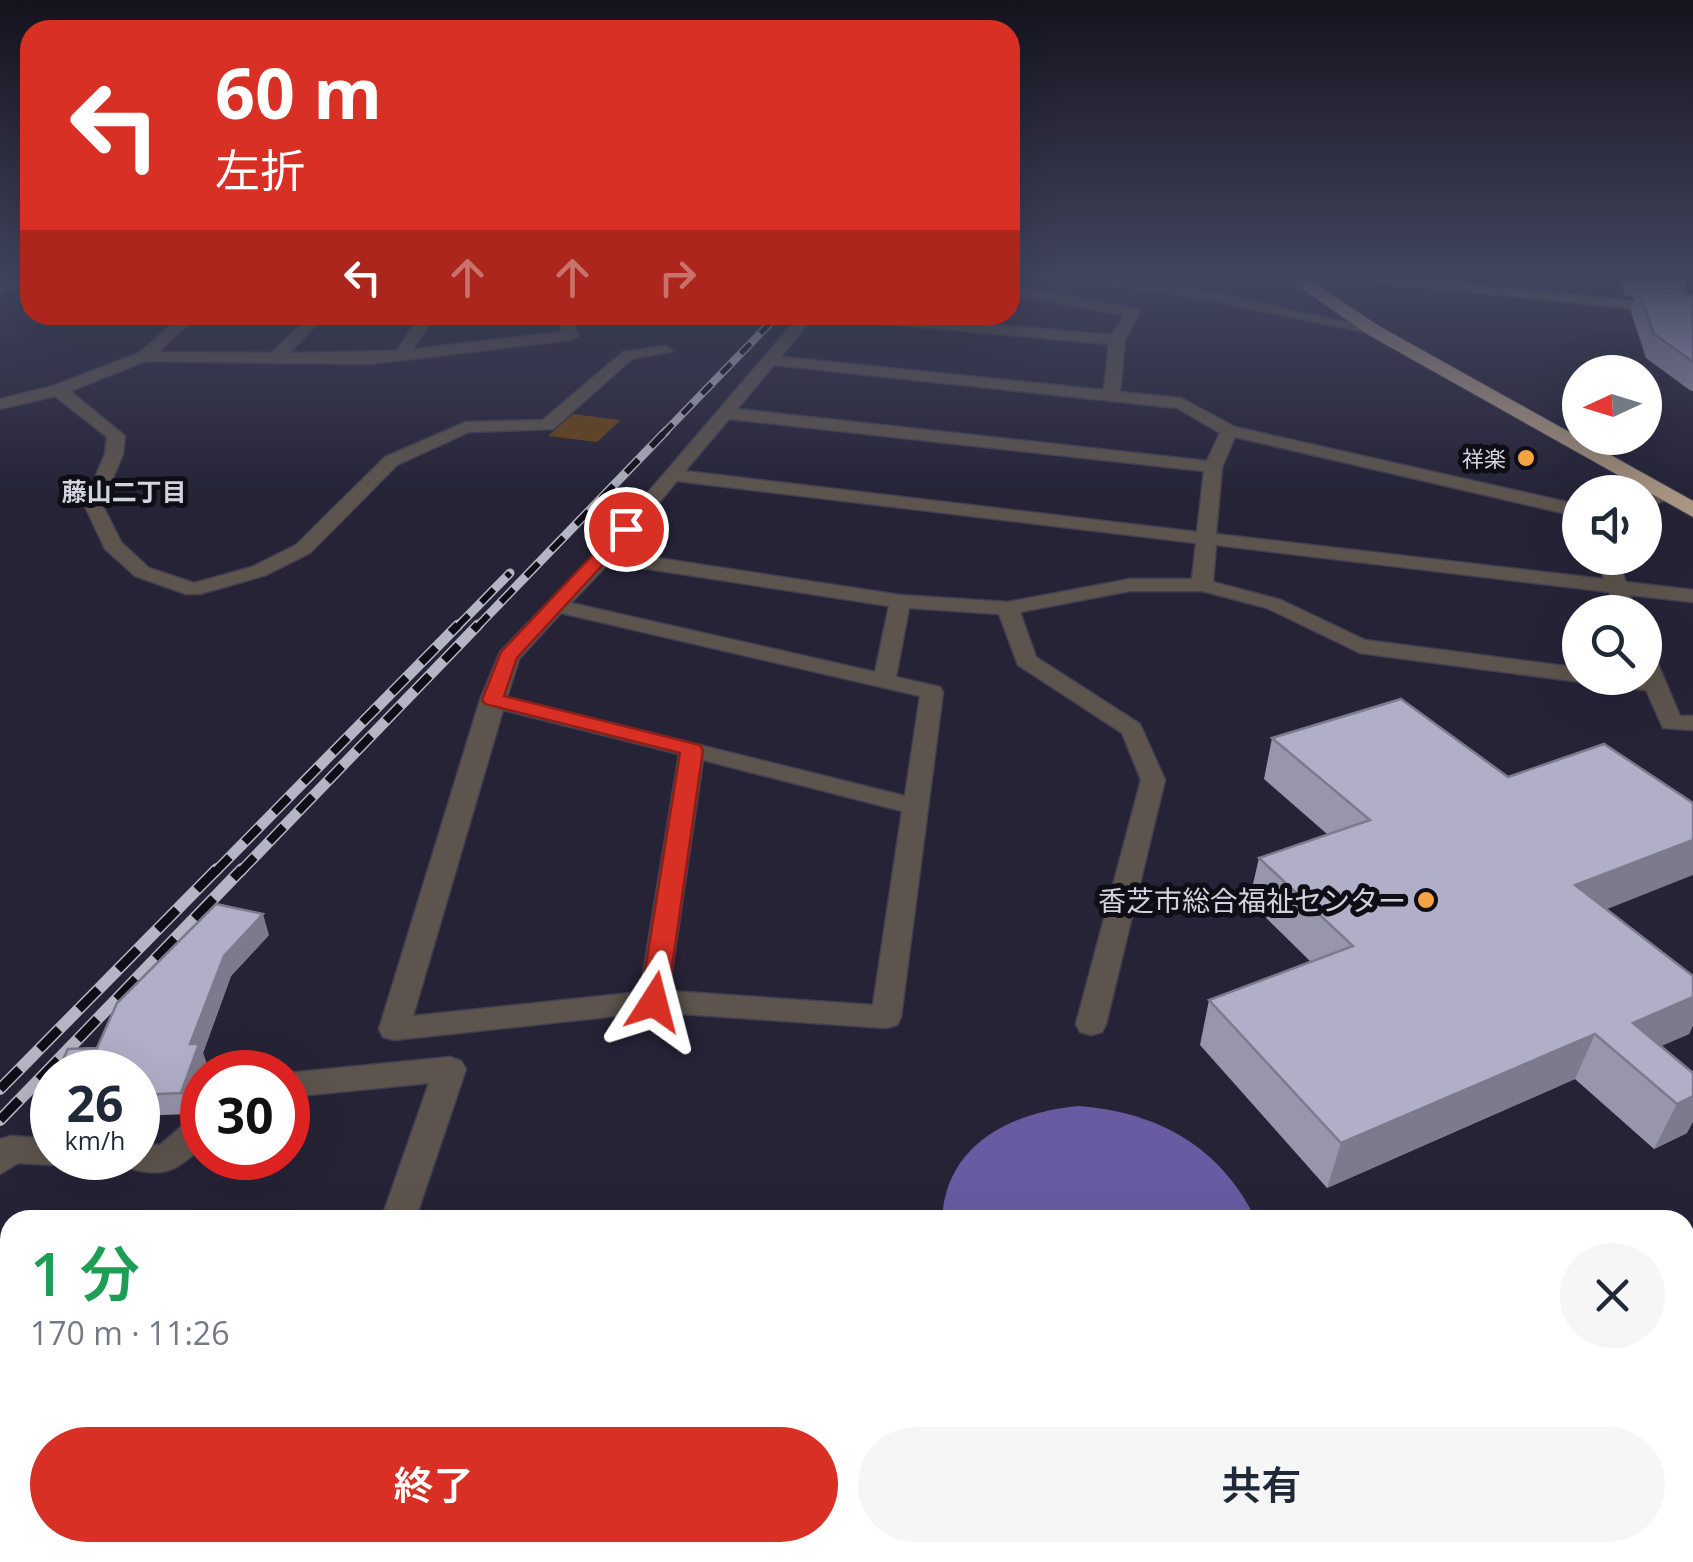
<!DOCTYPE html>
<html lang="ja">
<head>
<meta charset="utf-8">
<style>
  :root { --surface:#fff; --page:#f6f6f7; --text:#1f2937; --muted:#747a83; --accent:#d93025 }
  body { margin:0; font-family:"Open Sans","Noto Sans JP",sans-serif; background:var(--page); color:var(--text); height:100vh; display:flex; flex-direction:column; font-size:38px; white-space:nowrap }
  * { box-sizing:border-box; margin:0 }
  p { font-size:32px; color:var(--muted) }
  .icon { flex:none; width:55px; height:55px; fill:none; stroke:currentColor; stroke-width:2; stroke-linecap:round; stroke-linejoin:round }
  .map { position:relative; flex:1; overflow:hidden }
  .side { position:absolute; left:0px; top:1210px; width:1695px; height:352px; display:flex; flex-direction:column; background:var(--surface); border-radius:30px 30px 0 0; box-shadow:0 10px 40px #0002 }
  .side>* { flex:none }
  .guide { position:absolute; left:20px; top:20px; width:1000px; height:305px; border-radius:30px; box-shadow:0 10px 40px #0002; background:#d93025; color:#fff; overflow:hidden }
  .needle { width:65px; rotate:266deg }
  .tools { position:absolute; left:1562px; top:355px; display:grid; gap:20px }
  .tools a { display:grid; place-items:center; width:100px; height:100px; border-radius:50%; background:var(--surface); box-shadow:0 10px 40px #0002; font-size:50px }
  .speed { position:absolute; left:30px; top:1050px; display:flex; gap:20px; font-size:50px; font-weight:700; text-align:center }
  .speed>* { display:grid; place-content:center; width:130px; height:130px; border-radius:50%; background:var(--surface); box-shadow:0 10px 40px #0002; line-height:1 }
  .speed small { font-size:25px; font-weight:400 }
  .speed .limit { border:15px solid #d22; background:#fff; color:#111 }
  .pin { position:absolute; display:grid; place-items:center; width:85px; height:85px; color:#fff; margin:-42px; border:5px solid #fff; border-radius:50%; box-shadow:0 2px 10px #0007 }
  .me { position:absolute; width:110px; margin:-55px; rotate:9deg; stroke-linejoin:round; filter:drop-shadow(0 0 8px #0008) }
  .turn { display:flex; align-items:center; gap:35px; height:210px; padding:0 30px; font-size:45px }
  .turn .icon { width:130px; height:130px; stroke-width:2.5 }
  .turn b { display:block; font-size:70px; line-height:85px }
  .lanes { display:flex; align-items:center; height:95px; padding:0 30px; background:#0003; justify-content:center; gap:50px; direction:ltr }
  .lanes .off { opacity:.35 }
  .round { display:grid; place-items:center; flex:none; width:105px; height:105px; border-radius:52px; background:var(--page) }
  .head { display:flex; align-items:center; justify-content:space-between; height:170px; padding:0 30px }
  h1 { font-size:60px; font-weight:600; line-height:75px; color:#1e9e55 }
  .primary-button { display:flex; gap:20px; margin-top:auto; padding:20px 30px }
  .primary-button a { flex:1; height:115px; border-radius:60px; background:var(--accent); color:#fff; font-size:40px; font-weight:600; line-height:115px; text-align:center }
  .primary-button a+a { background:var(--page); color:var(--text) }
  .map>svg:first-child { display:block }
  .green { fill:#6c4413 }
  .water { fill:#685ba2 }
  .lines { fill:none; stroke-linecap:round; stroke-linejoin:round }
  .street-casing { stroke:#423f52; stroke-width:3 }
  .secondary-casing { stroke:#423f52; stroke-width:3 }
  .highway-casing { stroke:#423f52; stroke-width:2 }
  .street { fill:#5d554d; fill-rule:evenodd }
  .secondary { fill:#7d7063; fill-rule:evenodd }
  .highway { fill:#aa9682; fill-rule:evenodd }
  .rail-far3-casing { stroke:#b6b5c3; stroke-width:8 }
  .rail-far2-casing { stroke:#b6b5c3; stroke-width:9 }
  .rail-far1-casing { stroke:#b6b5c3; stroke-width:11 }
  .rail-casing { stroke:#b6b5c3; stroke-width:12 }
  .rail-far3 { stroke:#0f0e17; stroke-width:5; stroke-dasharray:14; stroke-linecap:butt }
  .rail-far2 { stroke:#0f0e17; stroke-width:6; stroke-dasharray:18; stroke-linecap:butt }
  .rail-far1 { stroke:#0f0e17; stroke-width:8; stroke-dasharray:21; stroke-linecap:butt }
  .rail { stroke:#0f0e17; stroke-width:9; stroke-dasharray:28; stroke-linecap:butt }
  .wall { fill:#9896ac }
  .shaded-wall { fill:#7c7a8c }
  .building { fill:#b1aec8; stroke:#7c7a8c; stroke-width:2.5 }
  .route { fill:#d93025; stroke:#8d1f18; stroke-width:2.5 }
  .poi-dot { fill:#f4a344; stroke:#0f0e17; stroke-width:4 }
  .labels { text-anchor:middle; dominant-baseline:central; stroke-width:10; stroke-linejoin:round; paint-order:stroke }
  .far-poi-label { font-size:22px; fill:#d3d2df; stroke:#0f0e17; text-anchor:end }
  .far-neighbourhood-label { font-size:25px; font-weight:bold; fill:#d3d2df; stroke:#0f0e17 }
  .poi-label { font-size:28px; fill:#d3d2df; stroke:#0f0e17; text-anchor:end }
</style>
</head>
<body>
<div class="map">
<svg width="1693" height="1562" viewBox="0 0 1693 1562">
  <rect width="100%" height="100%" fill="#262337"/>
  <path class="green" d="M573 414 621 420 597 442 548 436Z"/>
  <path class="water" d="M1079 1106C1158 1112 1221 1147 1256 1220H942C945 1144 1012 1112 1079 1106Z"/>
  <g class="lines">
    <g class="street-casing">
      <g id="street">
        <path d="M0 278 24 282 0 295V285L5 283Z"/>
        <path d="M1076 278H1112L1210 292 1380 330 1373 334 1210 300Z"/>
        <path d="M1010 286 1138 309 1140 312 1125 340 1120 392 1181 398 1235 427 1580 505V517L1235 437 1222 467 1216 534 1604 579 1597 558H1617L1626 582 1693 590V602L1630 595 1636 612H1616L1609 592 1216 545 1213 582 1281 600 1365 640 1580 668V678H1590L1580 682 1360 653 1267 608 1202 591H1130L1020 612 1036 657 1140 724 1165 780 1106 1024 1102 1032 1091 1035 1080 1032 1076 1024 1141 780 1122 733 1018 665 999 614 909 608 896 677 940 687 943 692 901 1017 897 1025 886 1028 653 1012 394 1040 383 1037 379 1029 480 700 500 652 597 552 800 315H815L781 357 1104 390 1109 344 829 319 822 315H879L1112 335 1124 315 1010 294ZM774 365 1177 408 1220 433 1207 461 737 409ZM729 419 1204 471 1197 532 685 471ZM677 481 1196 543 1192 579H1130L1008 602 900 595 618 552ZM609 563 889 606 875 672 571 603ZM561 613 920 696 905 796 507 697 519 659ZM503 710 679 754 640 992 413 1016ZM703 760 902 811 873 1005 669 991Z"/>
        <path d="M183 315H199L158 352 271 353 311 315H326L289 353 396 351 422 315H436L413 349 562 332 557 315H571L578 336 571 340 369 364 146 361 70 391 125 436 123 454 102 504 121 542 149 568 194 583 252 567 296 545 385 457 466 422 543 420 623 352 665 346 673 351 632 359 553 429 469 432 397 465 310 553 266 575 200 594H186L135 576 105 549 84 504 105 454 107 437 55 396 0 409V399L53 386 139 353Z"/>
        <path d="M1666 490 1675 496 1645 508V496Z"/>
        <path d="M1645 652 1656 659 1680 716H1693V730L1663 728 1646 690 1603 685 1592 678H1645Z"/>
        <path d="M450 1057 461 1061 466 1069 415 1220H381L429 1083 288 1097V1073Z"/>
        <path d="M202 1115V1147C176 1171 163 1179 126 1167L122 1158H138V1144L160 1145 190 1119Z"/>
        <path d="M11 1136 52 1139V1158H66L52 1165 18 1163 0 1174V1139Z"/>
        <path d="M252 1552H296L292 1562H248Z"/>
      </g>
    </g>
    <g class="secondary-casing">
      <path id="secondary" d="M1364 278H1411L1693 307V315L1371 282Z"/>
    </g>
    <g class="highway-casing">
      <path id="highway" d="M1287 278H1306L1379 326 1693 501V517L1367 334Z"/>
    </g>
    <use href="#street" class="street"/>
    <use href="#secondary" class="secondary"/>
    <use href="#highway" class="highway"/>
    <g class="rail-far3-casing">
      <path id="rail-far3" d="M663 434 778 315"/>
    </g>
    <g class="rail-far2-casing">
      <g id="rail-far2">
        <path d="M456 628 510 573"/>
        <path d="M476 628 666 431"/>
      </g>
    </g>
    <g class="rail-far1-casing">
      <g id="rail-far1">
        <path d="M215 872 458 625"/>
        <path d="M240 872 478 625"/>
      </g>
    </g>
    <g class="rail-casing">
      <g id="rail">
        <path d="M0 1089 217 869"/>
        <path d="M0 1120 242 869"/>
      </g>
    </g>
    <use href="#rail-far3" class="rail-far3"/>
    <use href="#rail-far2" class="rail-far2"/>
    <use href="#rail-far1" class="rail-far1"/>
    <use href="#rail" class="rail"/>
  </g>
  <g class="wall">
    <path d="M1619 278H1688L1684 294 1693 295V391H1691L1646 358 1631 312 1635 297 1625 296Z"/>
    <path d="M1272 738 1606 910 1693 976V1025L1689 1034 1660 1046 1687 1133 1654 1149 1575 1079 1327 1188 1200 1045 1209 1000 1311 962 1249 901 1259 858 1327 834 1264 779Z"/>
    <path d="M269 935 231 976 203 1053 207 1065 204 1072H202L189 1114 138 1116V1072L97 1048Z"/>
    <path d="M1442 1552H1685L1693 1562H1449Z"/>
  </g>
  <g class="shaded-wall">
    <path d="M1693 840V875L1557 929 1575 885Z"/>
    <path d="M263 914 269 935 231 976 203 1053 207 1065 204 1072H202V1078L189 1114 181 1093 190 1044 224 956Z"/>
    <path d="M1693 997V1025L1689 1034 1627 1061 1633 1023Z"/>
    <path d="M1595 1034 1575 1079 1327 1188 1341 1143Z"/>
    <path d="M1693 1096V1122L1687 1133 1654 1149 1677 1104Z"/>
  </g>
  <g class="building">
    <path d="M1638 290 1693 295V362L1654 334Z"/>
    <path d="M1401 699 1508 777 1604 744 1693 803V840L1575 885 1693 976V997L1633 1023 1693 1073V1096L1677 1104 1595 1034 1341 1143 1209 1000 1353 946 1259 858 1370 820 1272 738Z"/>
    <path d="M216 904 263 914 224 956 190 1044H199L181 1093 138 1095V1072H57L68 1049 97 1048 117 1003Z"/>
    <path d="M1685 1500 1693 1508V1562H1506L1499 1552H1685Z"/>
  </g>
  <linearGradient id="sky" x2="0" y2="1"><stop stop-color="#15131e"/><stop offset="0.56" stop-color="#41455e"/><stop offset="1" stop-color="#41455e" stop-opacity="0"/></linearGradient>
  <rect width="1693" height="497" fill="url(#sky)"/>
  <path class="route" d="M626 524 635 529 632 533 517 658 504 696 700 745 703 750 667 1002 663 1008H644L640 1002 680 753 485 704 482 700 501 652 620 526Z"/>
  <g class="poi-dot">
    <circle cx="1526" cy="458" r="10"/>
    <circle cx="1426" cy="900" r="10"/>
  </g>
  <g class="labels">
    <g class="far-poi-label">
      <text x="1506" y="458">祥楽</text>
    </g>
    <g class="far-neighbourhood-label">
      <text x="124" y="491">藤山二丁目</text>
    </g>
    <g class="poi-label">
      <text x="1406" y="900">香芝市総合福祉センター</text>
    </g>
  </g>
</svg>
<div class="tools">
<a><svg class="needle" viewBox="-14 -14 28 28"><path d="M0-13l5 13h-10z" fill="#e53935"/><path d="M0 13l5-13h-10z" fill="#747a83"/></svg></a>
<a><svg class="icon" aria-label="sound" viewBox="0 0 24 24"><path d="M4 9h4l5-4v14l-5-4H4zM17 9q2 3 0 6"/></svg></a>
<a><svg class="icon" aria-label="search" viewBox="0 0 24 24"><circle cx="10" cy="10" r="6"/><path d="M15 15l6 6"/></svg></a>
</div>
<div class="speed"><div>26<small>km/h</small></div><div class="limit">30</div></div>
<div class="pin" style="left:626px;top:529px;background:#d93025"><svg class="icon" aria-label="arrive" viewBox="0 0 24 24"><path d="M6 21V4h12l-3 4 3 4H6"/></svg></div>
<svg class="me" style="left:654px;top:1002px" viewBox="-20 -20 40 40"><path d="M0-17L14 15 0 8-14 15z" fill="#d93025" stroke="#fff" stroke-width="4"/></svg>
<div class="guide">
<div class="turn"><svg class="icon" aria-label="left" viewBox="0 0 24 24"><path d="M17 20v-9H6M10 6l-5 5 5 5"/></svg><div><b>60 m</b>左折</div></div>
<div class="lanes"><svg class="icon" aria-label="left" viewBox="0 0 24 24"><path d="M17 20v-9H6M10 6l-5 5 5 5"/></svg><svg class="icon off" aria-label="ahead" viewBox="0 0 24 24"><path d="M12 20V5M6 11l6-6 6 6"/></svg><svg class="icon off" aria-label="ahead" viewBox="0 0 24 24"><path d="M12 20V5M6 11l6-6 6 6"/></svg><svg class="icon off" aria-label="right" viewBox="0 0 24 24"><path d="M7 20v-9h11M14 6l5 5-5 5"/></svg></div>
</div>
<section class="side">
<div class="head"><div><h1>1 分</h1><p>170 m · 11:26</p></div><a class="round"><svg class="icon" aria-label="close" viewBox="0 0 24 24"><path d="M6 6l12 12M18 6L6 18"/></svg></a></div>
<div class="primary-button"><a>終了</a><a>共有</a></div>
</section>
</div>
</body>
</html>
